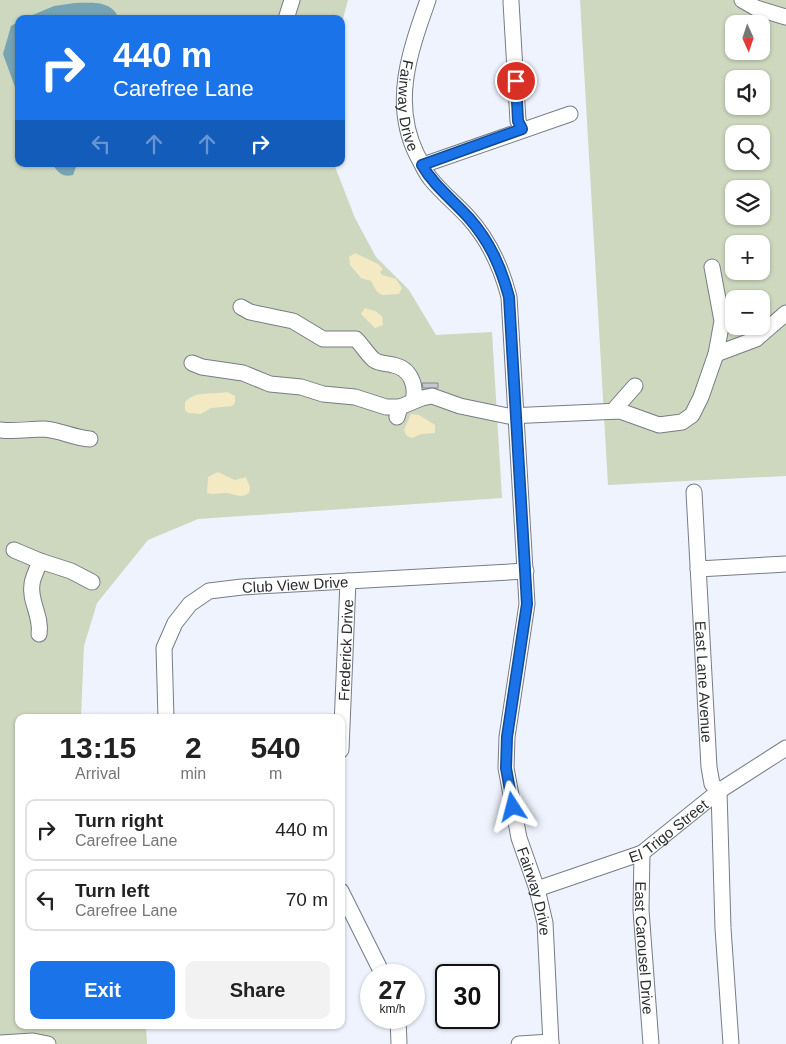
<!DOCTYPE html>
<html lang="en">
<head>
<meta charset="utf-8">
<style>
  :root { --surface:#fff; --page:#f2f2f2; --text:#222; --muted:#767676; --line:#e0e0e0; --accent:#1a73e8 }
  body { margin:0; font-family:Arial,sans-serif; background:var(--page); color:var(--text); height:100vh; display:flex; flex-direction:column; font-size:19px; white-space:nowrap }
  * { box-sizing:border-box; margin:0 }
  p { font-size:16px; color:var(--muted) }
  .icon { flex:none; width:28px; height:28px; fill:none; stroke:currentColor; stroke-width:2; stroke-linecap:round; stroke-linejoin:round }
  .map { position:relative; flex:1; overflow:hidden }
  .details { position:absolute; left:15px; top:714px; width:330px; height:315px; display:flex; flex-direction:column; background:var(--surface); border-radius:10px; box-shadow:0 1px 4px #0004 }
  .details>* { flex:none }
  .top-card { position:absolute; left:15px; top:15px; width:330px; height:152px; border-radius:10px; box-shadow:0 1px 4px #0004; background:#1a73e8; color:#fff; overflow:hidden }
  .needle { width:32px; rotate:177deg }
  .fabs { position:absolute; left:725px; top:15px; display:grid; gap:10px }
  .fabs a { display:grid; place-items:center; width:45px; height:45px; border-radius:10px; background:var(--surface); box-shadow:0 1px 4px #0004; font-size:25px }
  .speed { position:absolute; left:360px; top:964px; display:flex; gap:10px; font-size:25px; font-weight:700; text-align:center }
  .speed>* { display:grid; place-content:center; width:65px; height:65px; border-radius:50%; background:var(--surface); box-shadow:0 1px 4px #0004; line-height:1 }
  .speed small { font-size:12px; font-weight:400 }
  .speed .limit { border:2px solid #111; border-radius:8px; background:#fff; color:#111 }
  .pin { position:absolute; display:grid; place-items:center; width:42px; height:42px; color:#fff; margin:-21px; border:2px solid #fff; border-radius:50%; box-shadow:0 1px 5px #0007 }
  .me { position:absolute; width:55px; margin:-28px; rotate:351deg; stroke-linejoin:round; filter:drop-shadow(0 0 4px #0008) }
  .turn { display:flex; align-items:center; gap:18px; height:105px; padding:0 15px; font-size:22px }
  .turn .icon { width:65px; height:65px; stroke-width:2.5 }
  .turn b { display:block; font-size:35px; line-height:42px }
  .lanes { display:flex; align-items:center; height:48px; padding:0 15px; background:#0003; justify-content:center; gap:25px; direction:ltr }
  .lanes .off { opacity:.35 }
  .eta { display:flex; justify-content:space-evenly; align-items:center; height:85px; text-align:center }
  .eta b { font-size:30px; font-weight:600; line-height:35px }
  .cta { display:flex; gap:10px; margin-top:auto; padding:10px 15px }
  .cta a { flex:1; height:58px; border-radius:10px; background:var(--accent); color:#fff; font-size:20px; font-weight:600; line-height:58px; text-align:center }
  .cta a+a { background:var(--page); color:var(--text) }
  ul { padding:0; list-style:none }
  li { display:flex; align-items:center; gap:15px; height:62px; margin:0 10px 8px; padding:0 5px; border:2px solid var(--line); border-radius:10px }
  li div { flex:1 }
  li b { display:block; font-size:19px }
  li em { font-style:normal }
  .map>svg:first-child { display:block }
  .green { fill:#cdd8be; fill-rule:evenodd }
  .sand { fill:#f3eac4 }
  .water { fill:#77a4b5 }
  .building { fill:#c7c7d2; stroke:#858690 }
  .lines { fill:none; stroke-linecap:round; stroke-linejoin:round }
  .minor-casing { stroke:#777c85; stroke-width:17 }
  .minor { stroke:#fff; stroke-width:15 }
  .route-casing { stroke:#114b97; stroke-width:12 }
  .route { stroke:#1a73e8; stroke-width:9 }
  .labels { text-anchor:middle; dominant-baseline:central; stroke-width:4; stroke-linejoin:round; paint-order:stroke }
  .street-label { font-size:15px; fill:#292b2e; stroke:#eef3fe }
</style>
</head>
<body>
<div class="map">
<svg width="786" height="1044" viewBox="0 0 786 1044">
  <rect width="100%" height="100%" fill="#eef3fe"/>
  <g class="green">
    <path d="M0 0H348L341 26V19H19V164H334L355 218 376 257 409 290 436 335 492 332 502 498 198 519 148 540 97 603 84 646 81 717 19 718V1025H146L147 1044H0Z"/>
    <path d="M580 0H786V476L608 485ZM734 24H761V51H734ZM734 79H761V106H734ZM734 134H761V161H734ZM734 189H761V216H734ZM734 244H761V271H734ZM734 299H761V326H734Z"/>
  </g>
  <g class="sand">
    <path d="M355 253 378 264 383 269 380 272 382 275 396 279 402 288 399 294 382 295 377 292 371 281 361 278 350 265 349 257Z"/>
    <path d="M365 308 375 311 382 316 383 325 375 328 361 314Z"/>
    <path d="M227 392 235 396V403L232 406 211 408 201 414 188 413 185 410V402C196 390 213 395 227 392Z"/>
    <path d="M411 414 419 415 435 425V433L421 434 412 438 407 436 404 430Z"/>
    <path d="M218 472 235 480 246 477 250 487 249 493C239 500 234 492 224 493 217 493 214 495 207 493L208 477Z"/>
  </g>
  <g class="water">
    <path d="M75 3C92 3 112 0 119 19H23L54 6Z"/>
    <path d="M19 21V98L3 54 11 26Z"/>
    <path d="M52 164H77L73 175C62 178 58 172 52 164Z"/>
  </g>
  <path class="building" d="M422 383H438V388H423Z"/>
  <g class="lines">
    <g class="minor-casing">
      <g id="minor">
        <path id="s1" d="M428 0C410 51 391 103 417 155 421 162 425 172 430 178 441 192 456 204 468 217 489 240 501 266 509 297L527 604 507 737 506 768 519 838 537 889 545 923 551 1044"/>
        <path d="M742 0 756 8 786 17"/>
        <path d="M511 2 518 121 522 129"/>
        <path d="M286 19 292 0"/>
        <path d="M423 165 570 114"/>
        <path d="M241 307 250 312 293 321 323 339H356C362 345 367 354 374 360 380 364 386 363 393 365 410 368 417 385 413 401"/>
        <path d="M716 354 756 339 786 313"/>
        <path d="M192 363 202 367 243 373 270 384 301 387 323 394 355 397 386 407H400"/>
        <path d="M613 411 635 386"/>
        <path d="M397 417 400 407 422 398 432 396 460 406 508 416 620 411 659 425 682 422 692 415 701 397 716 354 722 321 712 267"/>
        <path d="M0 430C15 432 29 429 44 429 60 430 74 438 90 439"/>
        <path id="s2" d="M694 492 709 767 712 784 719 791 723 928 731 1044"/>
        <path d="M14 550 40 561 71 571 92 582"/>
        <path d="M698 569 786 564"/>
        <path d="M39 634C42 616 29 601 32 584 33 576 38 568 40 561"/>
        <path id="s3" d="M166 718 164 648 175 623 190 604 209 591 242 587 526 571"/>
        <path id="s4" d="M341 750 348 581"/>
        <path id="s5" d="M642 853 641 910 651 1044"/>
        <path id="s6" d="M537 889 642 853 719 791 786 748"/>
        <path d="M341 891 383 975"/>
        <path d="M398 1018 399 1044"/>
        <path d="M0 1043 33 1041 48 1044"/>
        <path d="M519 1044 551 1042"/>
      </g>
    </g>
    <use href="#minor" class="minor"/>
  </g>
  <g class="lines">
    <g class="route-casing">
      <path id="route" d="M513 807 506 768 507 737 527 604 509 297C501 267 490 242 469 218 453 200 434 186 422 165L522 129 518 121 516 81"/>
    </g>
    <use href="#route" class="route"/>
  </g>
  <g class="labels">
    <g class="street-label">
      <text stroke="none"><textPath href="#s1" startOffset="109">Fairway Drive</textPath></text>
      <text stroke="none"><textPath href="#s3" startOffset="231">Club View Drive</textPath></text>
      <text stroke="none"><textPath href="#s4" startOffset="100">Frederick Drive</textPath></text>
      <text stroke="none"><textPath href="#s2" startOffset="190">East Lane Avenue</textPath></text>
      <text stroke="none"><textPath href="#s6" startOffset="145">El Trigo Street</textPath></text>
      <text stroke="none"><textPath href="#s1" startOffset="932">Fairway Drive</textPath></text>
      <text stroke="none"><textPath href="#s5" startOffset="95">East Carousel Drive</textPath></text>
    </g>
  </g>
</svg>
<div class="fabs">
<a><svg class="needle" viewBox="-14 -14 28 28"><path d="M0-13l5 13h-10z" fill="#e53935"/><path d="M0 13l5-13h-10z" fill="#767676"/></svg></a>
<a><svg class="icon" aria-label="sound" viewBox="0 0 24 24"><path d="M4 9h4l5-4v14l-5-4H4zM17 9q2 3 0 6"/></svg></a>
<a><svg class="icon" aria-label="search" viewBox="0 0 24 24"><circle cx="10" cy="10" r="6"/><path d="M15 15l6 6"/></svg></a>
<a><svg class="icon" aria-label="layers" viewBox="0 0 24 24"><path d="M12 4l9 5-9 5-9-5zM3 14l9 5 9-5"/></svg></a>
<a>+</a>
<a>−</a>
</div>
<div class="speed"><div>27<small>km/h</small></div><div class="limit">30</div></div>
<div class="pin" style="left:516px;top:81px;background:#d93025"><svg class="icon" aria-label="arrive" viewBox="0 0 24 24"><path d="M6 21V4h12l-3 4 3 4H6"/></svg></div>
<svg class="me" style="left:513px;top:807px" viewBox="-20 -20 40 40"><path d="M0-17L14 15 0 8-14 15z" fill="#1a73e8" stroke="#fff" stroke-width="4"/></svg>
<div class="top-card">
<div class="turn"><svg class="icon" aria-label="right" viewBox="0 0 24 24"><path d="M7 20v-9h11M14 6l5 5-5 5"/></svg><div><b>440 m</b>Carefree Lane</div></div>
<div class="lanes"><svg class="icon off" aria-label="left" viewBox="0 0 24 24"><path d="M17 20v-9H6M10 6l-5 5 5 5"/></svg><svg class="icon off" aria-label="ahead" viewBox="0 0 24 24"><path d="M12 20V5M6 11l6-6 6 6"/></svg><svg class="icon off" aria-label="ahead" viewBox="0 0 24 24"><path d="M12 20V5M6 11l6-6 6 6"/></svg><svg class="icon" aria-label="right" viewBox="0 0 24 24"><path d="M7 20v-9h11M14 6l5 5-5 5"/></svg></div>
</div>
<section class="details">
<div class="eta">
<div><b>13:15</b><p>Arrival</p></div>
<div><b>2</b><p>min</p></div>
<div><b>540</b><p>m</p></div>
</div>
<ul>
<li><svg class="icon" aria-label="right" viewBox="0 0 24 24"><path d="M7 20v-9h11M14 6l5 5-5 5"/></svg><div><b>Turn right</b><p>Carefree Lane</p></div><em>440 m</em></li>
<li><svg class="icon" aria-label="left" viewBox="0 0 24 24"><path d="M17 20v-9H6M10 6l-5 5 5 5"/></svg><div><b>Turn left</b><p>Carefree Lane</p></div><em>70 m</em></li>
</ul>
<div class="cta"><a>Exit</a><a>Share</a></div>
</section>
</div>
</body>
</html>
